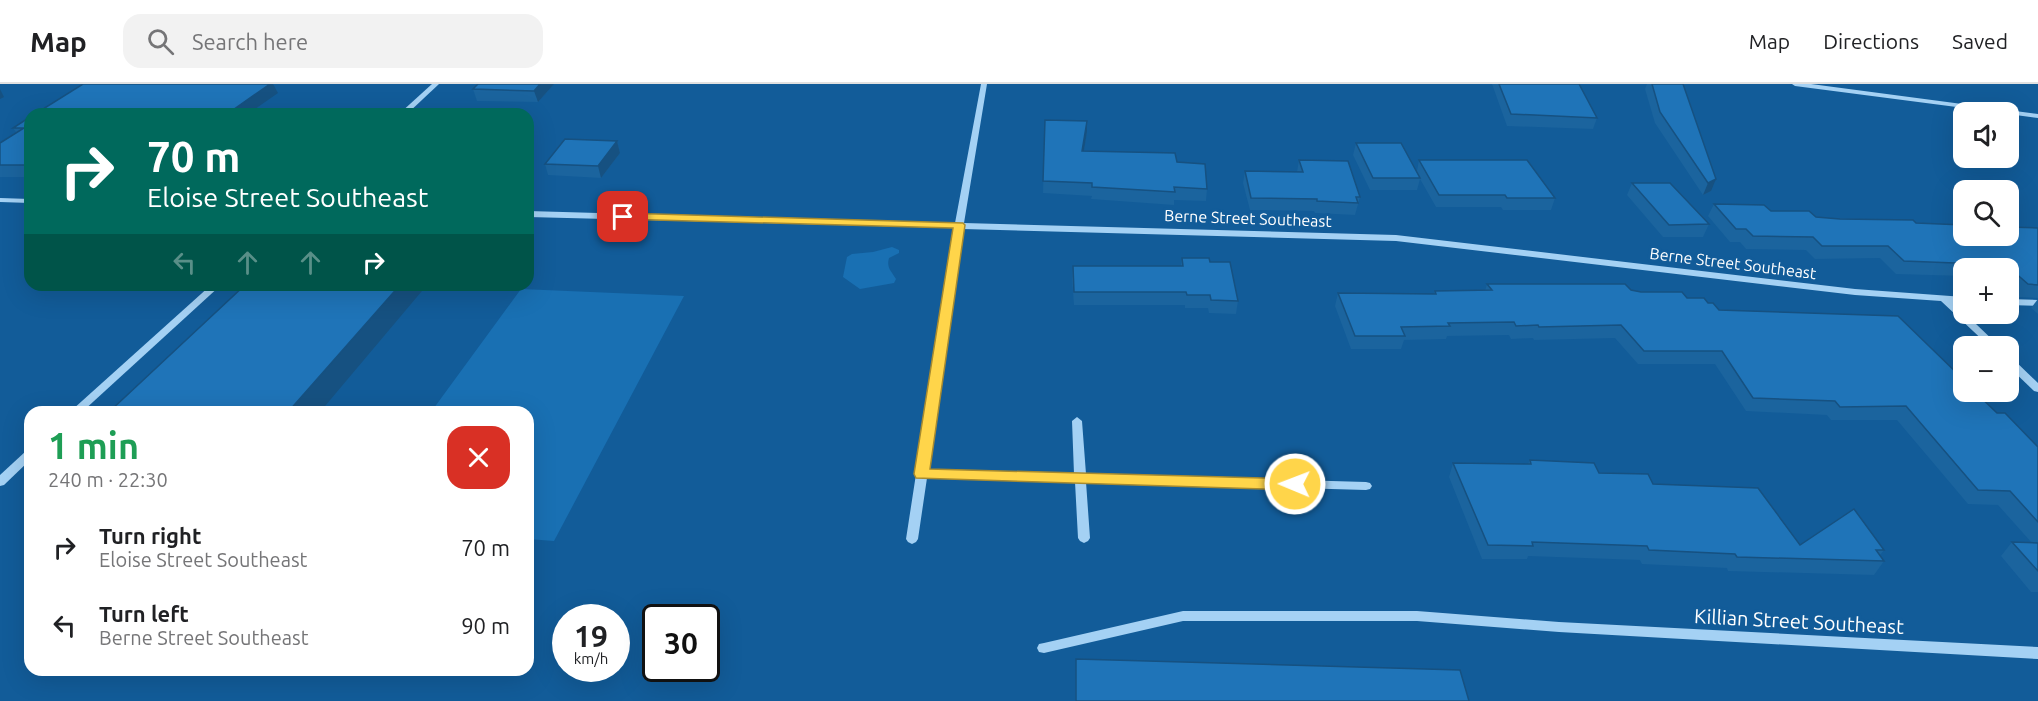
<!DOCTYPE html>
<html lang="en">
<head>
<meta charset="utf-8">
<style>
  :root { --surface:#fff; --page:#f2f2f2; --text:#202124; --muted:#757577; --line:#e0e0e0 }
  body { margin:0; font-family:Ubuntu,sans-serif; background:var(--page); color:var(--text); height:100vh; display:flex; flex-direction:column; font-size:22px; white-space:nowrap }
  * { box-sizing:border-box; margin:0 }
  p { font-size:20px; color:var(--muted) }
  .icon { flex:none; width:33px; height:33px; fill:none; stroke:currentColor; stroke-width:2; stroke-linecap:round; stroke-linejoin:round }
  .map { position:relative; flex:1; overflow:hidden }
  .drawer { position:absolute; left:24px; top:322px; width:510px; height:270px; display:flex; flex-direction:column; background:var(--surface); border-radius:18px; box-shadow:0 6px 24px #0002 }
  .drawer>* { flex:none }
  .banner { position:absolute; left:24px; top:24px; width:510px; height:183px; border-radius:18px; box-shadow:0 6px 24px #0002; background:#00695c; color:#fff; overflow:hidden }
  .buttons { position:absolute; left:1953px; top:18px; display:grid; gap:12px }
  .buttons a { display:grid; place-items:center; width:66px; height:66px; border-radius:12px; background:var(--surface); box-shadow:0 6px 24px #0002; font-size:30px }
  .speed { position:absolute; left:552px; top:520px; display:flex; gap:12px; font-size:30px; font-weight:700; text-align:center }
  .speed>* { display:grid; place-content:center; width:78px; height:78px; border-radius:50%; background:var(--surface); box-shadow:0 6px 24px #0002; line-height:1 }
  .speed small { font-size:15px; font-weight:400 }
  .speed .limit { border:3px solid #111; border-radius:9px; background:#fff; color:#111 }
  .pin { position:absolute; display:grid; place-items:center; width:51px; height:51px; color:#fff; margin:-26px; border-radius:12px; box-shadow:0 3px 9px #0006 }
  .me { position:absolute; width:66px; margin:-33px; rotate:271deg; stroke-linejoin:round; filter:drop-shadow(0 0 4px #0008) }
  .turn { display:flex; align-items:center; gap:21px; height:126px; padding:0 24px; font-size:27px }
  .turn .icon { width:78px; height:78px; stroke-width:2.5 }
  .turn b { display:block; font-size:42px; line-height:51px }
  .lanes { display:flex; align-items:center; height:57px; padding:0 24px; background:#0003; justify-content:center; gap:30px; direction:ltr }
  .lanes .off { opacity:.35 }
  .round { display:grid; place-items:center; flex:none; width:63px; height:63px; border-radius:18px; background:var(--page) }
  .summary { display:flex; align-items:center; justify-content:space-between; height:102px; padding:0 24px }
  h1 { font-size:36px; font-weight:700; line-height:45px; color:#1e9e55 }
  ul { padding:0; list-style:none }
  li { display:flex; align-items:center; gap:18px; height:78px; padding:0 24px }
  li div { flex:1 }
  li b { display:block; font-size:22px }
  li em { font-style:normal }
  header { display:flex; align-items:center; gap:36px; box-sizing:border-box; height:84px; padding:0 30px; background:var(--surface); border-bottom:2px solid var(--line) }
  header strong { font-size:28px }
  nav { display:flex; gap:33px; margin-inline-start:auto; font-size:21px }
  .search { width:420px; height:54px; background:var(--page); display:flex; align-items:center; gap:15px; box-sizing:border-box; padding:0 21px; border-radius:18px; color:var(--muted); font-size:22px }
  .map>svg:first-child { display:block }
  .green { fill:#1970b3 }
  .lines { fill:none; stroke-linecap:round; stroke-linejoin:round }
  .minor { fill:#a4d1f4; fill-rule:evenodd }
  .wall { fill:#1b649e }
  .shaded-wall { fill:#165181 }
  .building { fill:#1f74b8; stroke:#165181; stroke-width:1.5 }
  .route { fill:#ffd54a; stroke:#a68a30; stroke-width:1.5 }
  .labels { text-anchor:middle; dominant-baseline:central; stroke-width:6; stroke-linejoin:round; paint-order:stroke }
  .street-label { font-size:16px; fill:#fff; stroke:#125c99 }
  .near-street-label { font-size:20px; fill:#fff; stroke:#125c99 }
</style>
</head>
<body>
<header>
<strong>Map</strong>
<div class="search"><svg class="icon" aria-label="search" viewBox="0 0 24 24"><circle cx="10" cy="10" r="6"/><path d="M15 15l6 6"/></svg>Search here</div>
<nav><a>Map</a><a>Directions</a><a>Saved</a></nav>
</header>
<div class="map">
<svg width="2038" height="617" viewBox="0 0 2038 617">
  <rect width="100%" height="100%" fill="#125c99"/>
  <g class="green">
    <path d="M892 163 899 166V169L889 174C886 184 892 188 896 195L894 199 860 205 843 193 847 173 852 170 873 168Z"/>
    <path d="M521 205 684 212 554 457 528 455V328H431Z"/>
  </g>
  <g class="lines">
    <g class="minor">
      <path d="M432 0H439L407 30H399Z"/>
      <path d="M981 0H987L964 139 1396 151 1855 205 1964 213V219L1953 218 1999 262H1989L1941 217 1855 211 1396 157 963 145 928 386 1074 390 1072 337 1077 333 1082 337 1086 390 1366 398 1370 399 1372 402 1370 405 1366 406 1086 398 1090 454 1088 457 1084 459 1080 457 1078 454 1075 398 927 394 918 455 916 458 912 460 908 458 906 455 954 144 528 133V127L955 139Z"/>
      <path d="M1792 0H1811L2038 30V34L2008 30V28H1995L1795 2Z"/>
      <path d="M0 114 30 115V119L0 118Z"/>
      <path d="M211 201H221L82 328H71L72 326Z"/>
      <path d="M2008 215 2038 216V222L2008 221Z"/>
      <path d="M2008 273 2012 274 2038 299V308L2034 307 2008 282Z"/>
      <path d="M30 366V376L4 401 0 402V391L26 367Z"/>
      <path d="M1183 527H1417L1559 538 2038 563V575L1559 548 1417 537H1183L1044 569 1039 568 1037 564 1039 560 1044 559Z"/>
    </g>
  </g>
  <g class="wall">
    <path d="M554 0 538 18 477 17 473 5Z"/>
    <path d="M1492 0H1579L1597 34 1593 45 1507 42Z"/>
    <path d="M1647 0H1683L1711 107 1703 111 1655 39 1645 5Z"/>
    <path d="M30 33V93H0V59L16 48 13 44Z"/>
    <path d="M1045 36 1087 37V48L1084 67 1177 78 1207 105 1206 117 1174 116V121L1091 115 1092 112 1043 109Z"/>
    <path d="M617 57 620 69 601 94 548 91 545 80Z"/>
    <path d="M1356 59 1417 87 1419 76 1555 114 1551 126H1503L1501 123H1436L1420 95 1417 106H1370L1353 71Z"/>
    <path d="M1299 76 1360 113 1355 131 1315 129 1314 127 1250 126 1243 99 1245 87 1297 88Z"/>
    <path d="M1632 99 1709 140 1703 153H1663L1627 111Z"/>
    <path d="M1714 120 1816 133 1916 139 2038 144V214L2019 213 2008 203V184H1964V192L1896 190 1880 174 1815 175 1806 166 1746 165 1740 158H1730L1708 132Z"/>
    <path d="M1182 174 1210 178 1238 217 1236 230 1209 229 1208 224H1185V221H1074L1072 195 1073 182H1181Z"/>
    <path d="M1487 200 1631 206 1687 214 1708 219 1719 226 1997 329 2038 363V508H2031L2001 472 2012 458 2032 459 1998 421 1968 420 1897 336H1831L1827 331 1746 327 1715 280H1638L1615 254 1534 256 1533 254 1511 255 1509 251 1447 252 1446 255 1404 256 1401 265H1351L1335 222 1338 209 1434 210 1435 207H1485Z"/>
    <path d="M2038 215V230L2031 224Z"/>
    <path d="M1530 376 1653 400 1800 461 1884 466 1880 471 1884 477 1874 491 1728 487 1727 484 1642 480 1640 476 1528 472 1527 475H1482L1449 393 1453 379 1528 380Z"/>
    <path d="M1076 575 1469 617H1075Z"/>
  </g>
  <g class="shaded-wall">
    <path d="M270 0H273L278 9 248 30H227Z"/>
    <path d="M540 0H554L538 18 534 7Z"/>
    <path d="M0 5 4 13 0 15Z"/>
    <path d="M1087 37V48L1082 79V67Z"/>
    <path d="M617 57 620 69 601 94 598 82Z"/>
    <path d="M1716 95 1711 107 1703 111 1708 99Z"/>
    <path d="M400 201H427L320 328H288Z"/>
  </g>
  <g class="building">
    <path d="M83 0H270L227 30H35Z"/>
    <path d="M478 0H540L534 7 473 5Z"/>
    <path d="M1499 0H1579L1597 34 1511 30Z"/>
    <path d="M1652 0H1683L1716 95 1708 99 1660 28Z"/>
    <path d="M30 33V81H0V59L24 44H13Z"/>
    <path d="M1045 36 1087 37 1082 67 1175 69 1177 78 1205 80 1207 105 1174 103 1175 108 1092 103V99L1043 97Z"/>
    <path d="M565 55 617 57 598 82 545 80Z"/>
    <path d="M1356 59H1401L1420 94H1373Z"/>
    <path d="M1299 76 1348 77 1360 113H1356L1358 119 1317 117V115L1251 114 1245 87 1303 88Z"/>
    <path d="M1419 76H1527L1555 114H1507L1505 111H1439Z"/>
    <path d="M1632 99H1670L1709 140 1669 141Z"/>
    <path d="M1714 120 1764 121 1771 127H1809L1816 133 1840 135 1913 136 1916 139 1964 141V152H2008V143L2038 144V201L2028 200 2006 181 1904 177 1888 162H1822L1813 153 1753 152 1746 145H1736Z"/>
    <path d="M1182 174H1209L1210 178H1230L1238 217 1211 216 1210 211H1187L1186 208H1074L1073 182H1183Z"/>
    <path d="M1487 200H1625L1631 206 1641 208H1682L1687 214H1704L1708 219H1713L1719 226 1898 232 1964 296V308H1975L1997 329H2005L2038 363V438L2010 407 1978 406 1906 322 1840 323 1835 317 1753 314 1722 267H1644L1621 241 1539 243 1538 241 1516 242 1514 238 1448 239 1450 242 1401 243 1405 252H1355L1338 209 1436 210 1435 207 1492 206Z"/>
    <path d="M245 201H400L288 328H109Z"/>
    <path d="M1530 376 1594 379 1599 389 1648 390 1653 400 1758 404 1800 461 1854 425 1884 466H1876L1884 477 1737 473 1735 470 1649 466 1647 462 1532 458 1533 462 1488 461 1453 379 1531 380Z"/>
    <path d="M2012 458 2038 459V487Z"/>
    <path d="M1076 575 1460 586 1469 617H1076Z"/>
  </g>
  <path class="route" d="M623 129 963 139 965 141 930 385 1295 395 1303 400 1295 406 916 394 914 390 953 144 619 135 618 133Z"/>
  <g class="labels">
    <g class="street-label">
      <text transform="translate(1248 134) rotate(2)">Berne Street Southeast</text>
      <text transform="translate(1733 179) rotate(7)">Berne Street Southeast</text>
    </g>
    <g class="near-street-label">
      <text transform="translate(1799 537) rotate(3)">Killian Street Southeast</text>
    </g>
  </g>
</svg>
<div class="buttons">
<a><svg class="icon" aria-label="sound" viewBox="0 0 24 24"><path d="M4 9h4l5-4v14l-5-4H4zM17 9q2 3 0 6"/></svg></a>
<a><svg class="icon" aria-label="search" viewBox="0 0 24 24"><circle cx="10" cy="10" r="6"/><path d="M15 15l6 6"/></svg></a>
<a>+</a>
<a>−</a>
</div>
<div class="speed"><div>19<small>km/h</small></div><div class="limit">30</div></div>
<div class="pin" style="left:623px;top:133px;background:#d93025"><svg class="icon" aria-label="arrive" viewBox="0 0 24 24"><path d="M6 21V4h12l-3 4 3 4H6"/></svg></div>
<svg class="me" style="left:1295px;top:400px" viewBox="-20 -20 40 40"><circle r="17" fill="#ffd54a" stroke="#fff" stroke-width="3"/><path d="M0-11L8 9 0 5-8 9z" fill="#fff"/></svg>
<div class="banner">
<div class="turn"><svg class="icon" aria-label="right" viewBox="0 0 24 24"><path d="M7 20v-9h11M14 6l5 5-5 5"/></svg><div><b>70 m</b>Eloise Street Southeast</div></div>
<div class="lanes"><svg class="icon off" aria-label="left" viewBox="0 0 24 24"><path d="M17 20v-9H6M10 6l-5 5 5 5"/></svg><svg class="icon off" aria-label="ahead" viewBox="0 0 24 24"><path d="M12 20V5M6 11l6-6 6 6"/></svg><svg class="icon off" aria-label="ahead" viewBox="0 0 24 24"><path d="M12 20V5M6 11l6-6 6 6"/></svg><svg class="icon" aria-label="right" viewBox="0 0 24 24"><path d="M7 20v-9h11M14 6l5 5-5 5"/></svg></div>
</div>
<section class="drawer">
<div class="summary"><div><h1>1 min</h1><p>240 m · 22:30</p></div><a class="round" style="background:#d93025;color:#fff"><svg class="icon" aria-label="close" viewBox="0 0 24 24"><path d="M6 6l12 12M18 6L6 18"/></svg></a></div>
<ul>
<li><svg class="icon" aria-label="right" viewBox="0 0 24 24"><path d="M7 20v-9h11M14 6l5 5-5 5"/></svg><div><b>Turn right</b><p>Eloise Street Southeast</p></div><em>70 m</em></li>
<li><svg class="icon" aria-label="left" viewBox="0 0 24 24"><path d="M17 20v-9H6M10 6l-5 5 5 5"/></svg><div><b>Turn left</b><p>Berne Street Southeast</p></div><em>90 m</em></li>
</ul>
</section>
</div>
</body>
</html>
